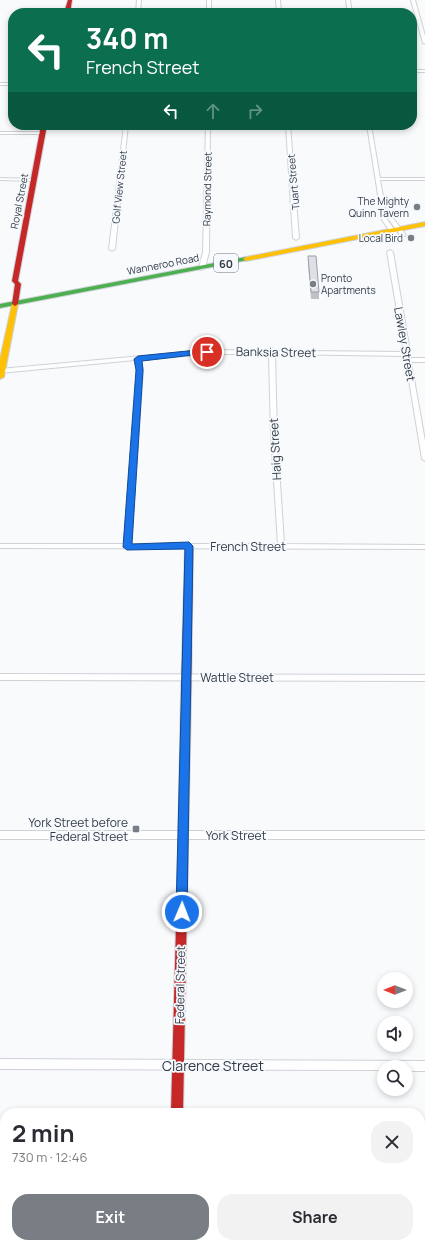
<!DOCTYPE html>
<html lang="en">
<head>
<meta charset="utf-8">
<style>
  :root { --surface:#fff; --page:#f2f2f3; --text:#2b2b33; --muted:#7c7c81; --accent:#797e84 }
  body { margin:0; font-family:Manrope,sans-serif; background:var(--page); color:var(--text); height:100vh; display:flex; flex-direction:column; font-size:15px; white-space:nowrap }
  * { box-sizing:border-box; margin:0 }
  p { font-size:13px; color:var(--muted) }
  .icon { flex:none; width:22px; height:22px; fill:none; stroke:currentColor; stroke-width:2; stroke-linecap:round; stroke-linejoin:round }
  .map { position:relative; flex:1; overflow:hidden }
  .side { position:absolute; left:0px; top:1108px; width:425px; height:140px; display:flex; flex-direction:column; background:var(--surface); border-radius:16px 16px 0 0; box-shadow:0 2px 6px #0003 }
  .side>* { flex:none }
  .hud { position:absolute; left:8px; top:8px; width:409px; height:122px; border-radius:16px; box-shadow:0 2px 6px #0003; background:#0b6e4f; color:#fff; overflow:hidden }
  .needle { width:26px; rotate:270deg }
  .tools { position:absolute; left:377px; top:972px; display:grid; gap:8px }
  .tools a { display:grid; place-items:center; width:36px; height:36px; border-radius:50%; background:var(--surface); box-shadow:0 2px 6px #0003; font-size:20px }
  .pin { position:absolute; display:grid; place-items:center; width:34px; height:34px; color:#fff; margin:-17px; border:2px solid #fff; border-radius:50%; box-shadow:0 1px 4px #0007 }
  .me { position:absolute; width:44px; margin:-22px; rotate:1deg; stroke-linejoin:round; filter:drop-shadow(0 0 3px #0008) }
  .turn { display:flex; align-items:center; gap:14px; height:84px; padding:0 12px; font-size:18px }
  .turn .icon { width:52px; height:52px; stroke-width:2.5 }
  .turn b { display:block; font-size:28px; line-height:34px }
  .lanes { display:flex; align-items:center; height:38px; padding:0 12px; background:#0003; justify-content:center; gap:20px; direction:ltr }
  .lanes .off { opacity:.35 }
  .round { display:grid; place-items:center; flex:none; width:42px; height:42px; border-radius:16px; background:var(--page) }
  .summary { display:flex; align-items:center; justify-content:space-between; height:68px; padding:0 12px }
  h1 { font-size:24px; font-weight:700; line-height:30px }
  .action { display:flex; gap:8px; margin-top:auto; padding:8px 12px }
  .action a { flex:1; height:46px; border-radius:16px; background:var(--accent); color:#fff; font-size:16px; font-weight:700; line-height:46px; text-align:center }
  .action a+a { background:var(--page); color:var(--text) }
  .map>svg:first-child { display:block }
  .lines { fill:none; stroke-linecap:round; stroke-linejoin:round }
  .street-casing { stroke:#ced2d7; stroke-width:2 }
  .fast-casing { stroke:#ced2d7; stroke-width:2 }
  .slow-casing { stroke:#ced2d7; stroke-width:2 }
  .jam-casing { stroke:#ced2d7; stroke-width:2 }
  .street { fill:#fefeff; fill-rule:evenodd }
  .fast { fill:#4caf50; fill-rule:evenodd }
  .slow { fill:#ffc107; fill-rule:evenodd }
  .jam { fill:#c62828; fill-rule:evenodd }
  .wall { fill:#bec2c6 }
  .building { fill:#dde1e6; stroke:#9b9ea1 }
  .route { fill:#1a73e8; stroke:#114b97 }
  .poi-dot { fill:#797e84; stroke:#f6fafe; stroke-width:1.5 }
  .labels { text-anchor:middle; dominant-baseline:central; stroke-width:3.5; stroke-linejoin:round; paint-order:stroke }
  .far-street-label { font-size:10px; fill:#343b43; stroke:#f6fafe }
  .far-poi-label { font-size:10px; fill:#343b43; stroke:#f6fafe; text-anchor:end }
  .shield { fill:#f6fafe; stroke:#6e747b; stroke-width:1 }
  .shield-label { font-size:11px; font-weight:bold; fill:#343b43 }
  .street-label { font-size:12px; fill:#343b43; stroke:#f6fafe }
  .poi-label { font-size:12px; fill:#343b43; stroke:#f6fafe; text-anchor:end }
  .near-street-label { font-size:14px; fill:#343b43; stroke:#f6fafe }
</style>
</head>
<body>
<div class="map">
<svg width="425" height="1248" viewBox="0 0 425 1248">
  <rect width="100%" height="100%" fill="#f8fafc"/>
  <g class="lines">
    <g class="street-casing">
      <g id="street">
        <path d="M137 0H141L140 13H136Z"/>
        <rect x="207" y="0" width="4" height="13"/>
        <path d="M276 0H280L281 13H277Z"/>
        <path d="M346 0H350L352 13H348Z"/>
        <path d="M411 0H415L425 36V44L423 43Z"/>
        <rect x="412" y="70" width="13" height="2"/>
        <rect x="0" y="83" width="13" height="2"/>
        <path d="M124 125H128L115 249 112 251 109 249Z"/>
        <path d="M206 125H210L209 252 205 268 202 270 199 268 203 252Z"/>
        <path d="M286 125H290L299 238 296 240 293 238Z"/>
        <path d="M367 125H371L380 178H425V180H380L386 214 393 218 406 235 405 236H401L389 220 386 218 399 236 394 237 382 220Z"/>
        <path d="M0 132H43L45 133 43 134H0Z"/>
        <path d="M0 178 34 179 36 180 34 181 0 180Z"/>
        <path d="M390 250 393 252 411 358H425V362H411L425 441V461L422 459 405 356 275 354 277 435 284 544 425 545V549L0 548V544H124L137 370 135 360 0 373V369L207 350 404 352 387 252ZM207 354H269L271 435 278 544H131L143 370 141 360Z"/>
        <path d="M0 674 425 675V681L0 680Z"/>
        <rect x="0" y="831" width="425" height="8"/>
        <path d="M0 1059 425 1061V1071H406V1067H384V1070L0 1069Z"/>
        <rect x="170" y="1243" width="10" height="5"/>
      </g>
    </g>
    <g class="fast-casing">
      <path id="fast" d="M246 257 248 258V260L0 308V304Z"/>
    </g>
    <g class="slow-casing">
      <g id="slow">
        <path d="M425 222V226L246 261 243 259 246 257Z"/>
        <path d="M15 302 18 304 4 377 0 379V359L12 304Z"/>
        <path d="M186 694 189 695 191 698 188 852 187 855 183 857 179 855 178 852 181 698 183 695Z"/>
      </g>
    </g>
    <g class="jam-casing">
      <g id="jam">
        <path d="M68 0H72L70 13H64Z"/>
        <path d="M41 125H47L18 281 21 284 18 304 15 306 12 304 15 284 12 281Z"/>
        <path d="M189 543 193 546 191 698 189 701 186 702 183 701 181 698 185 546Z"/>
        <path d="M183 847 187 849 188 852 183 1113H171L178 852 179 849Z"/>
      </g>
    </g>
    <use href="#street" class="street"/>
    <use href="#fast" class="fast"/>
    <use href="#slow" class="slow"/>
    <use href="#jam" class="jam"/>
  </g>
  <path class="wall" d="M308 256 319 292V299H311L308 263Z"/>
  <path class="building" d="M308 256H316L319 292H311Z"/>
  <path class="route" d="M207 349 211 352 210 353 142 361 143 370 132 544 189 542 193 546 187 912 186 915 182 917 178 915 176 912 185 549 127 550 123 547 136 370 134 359 138 356Z"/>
  <g class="poi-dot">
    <circle cx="417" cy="207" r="4"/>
    <circle cx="411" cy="238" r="4"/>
    <circle cx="313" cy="284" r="4"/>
    <rect x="132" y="825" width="8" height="8" rx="2"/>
  </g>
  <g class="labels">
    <g class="far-street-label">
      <text transform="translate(293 182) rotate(-95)">Tuart Street</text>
      <text transform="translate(119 187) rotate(-84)">Golf View Street</text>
      <text transform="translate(207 189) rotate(-89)">Raymond Street</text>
      <text transform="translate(19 201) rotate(-79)">Royal Street</text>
      <text transform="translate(163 264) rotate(-11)">Wanneroo Road</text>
    </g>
    <g class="far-poi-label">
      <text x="409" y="201">The Mighty<tspan x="409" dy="12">Quinn Tavern</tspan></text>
      <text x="403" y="238">Local Bird</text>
      <text x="321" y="278" text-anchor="start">Pronto<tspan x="321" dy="12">Apartments</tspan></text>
    </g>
    <rect class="shield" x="214" y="254" width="24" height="18" rx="3"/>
    <g class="shield-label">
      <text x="226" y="263">60</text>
    </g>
    <g class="street-label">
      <text transform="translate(405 344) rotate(80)">Lawley Street</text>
      <text transform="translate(276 352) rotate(1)">Banksia Street</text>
      <text transform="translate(275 449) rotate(-93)">Haig Street</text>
      <text x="248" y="546">French Street</text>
      <text x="237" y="677">Wattle Street</text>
      <text x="236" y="835">York Street</text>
      <text transform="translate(180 985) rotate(-89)">Federal Street</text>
    </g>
    <g class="poi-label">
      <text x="128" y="822">York Street before<tspan x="128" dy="14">Federal Street</tspan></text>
    </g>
    <g class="near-street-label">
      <text x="213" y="1065">Clarence Street</text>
    </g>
  </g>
</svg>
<div class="tools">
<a><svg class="needle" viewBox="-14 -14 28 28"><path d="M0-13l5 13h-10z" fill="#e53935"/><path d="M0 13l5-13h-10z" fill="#7c7c81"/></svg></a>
<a><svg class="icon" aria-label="sound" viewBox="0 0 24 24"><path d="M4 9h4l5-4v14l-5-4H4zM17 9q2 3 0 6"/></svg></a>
<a><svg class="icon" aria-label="search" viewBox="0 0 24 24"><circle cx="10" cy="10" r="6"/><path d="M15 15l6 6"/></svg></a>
</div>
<div class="pin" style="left:207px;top:352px;background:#d93025"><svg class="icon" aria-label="arrive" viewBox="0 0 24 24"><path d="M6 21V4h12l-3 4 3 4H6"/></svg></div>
<svg class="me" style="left:182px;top:912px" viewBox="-20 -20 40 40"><circle r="17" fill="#1a73e8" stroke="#fff" stroke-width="3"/><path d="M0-11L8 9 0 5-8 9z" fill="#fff"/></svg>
<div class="hud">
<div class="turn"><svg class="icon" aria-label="left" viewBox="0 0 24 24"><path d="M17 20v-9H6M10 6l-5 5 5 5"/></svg><div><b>340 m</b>French Street</div></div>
<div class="lanes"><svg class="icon" aria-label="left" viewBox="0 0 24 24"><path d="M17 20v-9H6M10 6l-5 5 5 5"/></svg><svg class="icon off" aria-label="ahead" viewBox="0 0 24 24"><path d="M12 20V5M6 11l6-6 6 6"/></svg><svg class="icon off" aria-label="right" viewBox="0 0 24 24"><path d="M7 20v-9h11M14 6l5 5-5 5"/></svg></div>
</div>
<section class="side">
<div class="summary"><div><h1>2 min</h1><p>730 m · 12:46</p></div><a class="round"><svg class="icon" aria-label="close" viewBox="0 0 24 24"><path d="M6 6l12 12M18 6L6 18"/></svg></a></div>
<div class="action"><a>Exit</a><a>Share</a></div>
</section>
</div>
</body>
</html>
